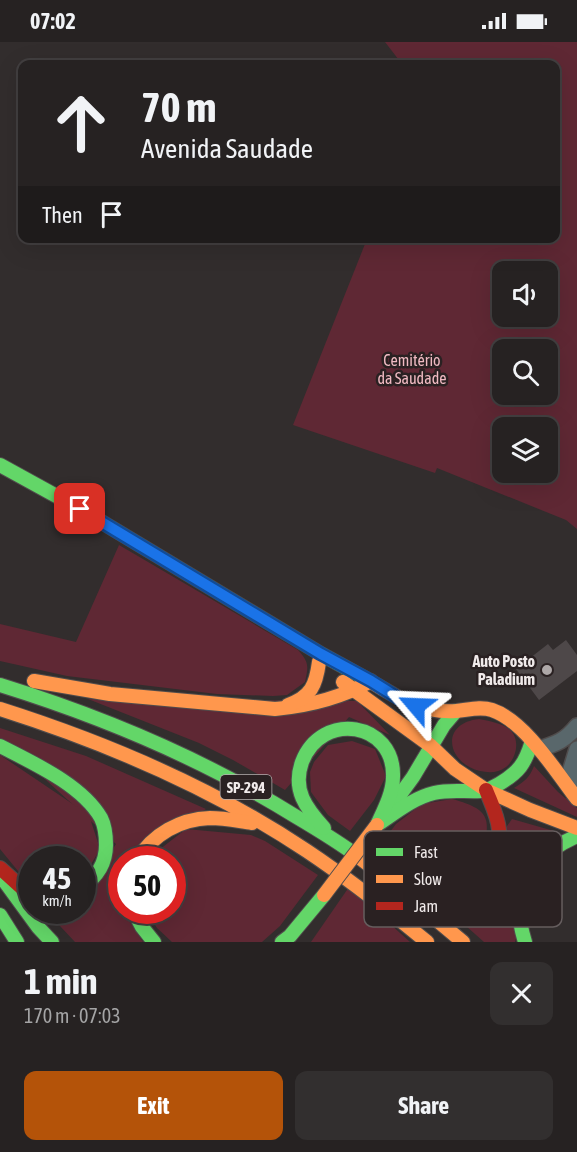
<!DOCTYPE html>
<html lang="en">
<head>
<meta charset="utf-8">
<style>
  :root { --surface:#262222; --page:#322f2f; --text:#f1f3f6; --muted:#a4a4a5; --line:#423f40; --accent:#b45309 }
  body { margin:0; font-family:"Asap Condensed",sans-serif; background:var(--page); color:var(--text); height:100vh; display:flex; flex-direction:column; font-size:22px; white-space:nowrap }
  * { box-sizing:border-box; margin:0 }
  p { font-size:20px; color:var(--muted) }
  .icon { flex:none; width:33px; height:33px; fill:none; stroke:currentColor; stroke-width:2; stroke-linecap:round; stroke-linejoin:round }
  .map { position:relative; height:900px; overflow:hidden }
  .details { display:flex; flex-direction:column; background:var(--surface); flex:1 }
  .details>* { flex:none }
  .hud { position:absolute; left:18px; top:18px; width:542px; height:183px; border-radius:12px; box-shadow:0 6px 24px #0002,0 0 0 2px var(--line); background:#262222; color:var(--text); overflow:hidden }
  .fabs { position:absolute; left:492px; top:219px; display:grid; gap:12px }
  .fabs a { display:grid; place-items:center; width:66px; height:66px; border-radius:12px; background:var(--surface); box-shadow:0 6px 24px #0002,0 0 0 2px var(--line); font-size:30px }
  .speed { position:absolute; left:18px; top:804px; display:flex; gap:12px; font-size:30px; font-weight:700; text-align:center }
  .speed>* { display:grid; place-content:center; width:78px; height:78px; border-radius:50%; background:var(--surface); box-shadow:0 6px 24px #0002,0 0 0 2px var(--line); line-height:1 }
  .speed small { font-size:15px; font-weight:400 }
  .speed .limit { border:9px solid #d22; background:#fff; color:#111 }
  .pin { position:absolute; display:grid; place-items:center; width:51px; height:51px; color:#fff; margin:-26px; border-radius:12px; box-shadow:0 3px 9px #0006 }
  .me { position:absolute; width:66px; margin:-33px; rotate:296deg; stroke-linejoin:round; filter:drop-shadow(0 0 4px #0008) }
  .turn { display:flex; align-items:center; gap:21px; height:126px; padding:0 24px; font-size:27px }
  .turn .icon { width:78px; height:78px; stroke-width:2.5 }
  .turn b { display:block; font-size:42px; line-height:51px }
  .then { display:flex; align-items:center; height:57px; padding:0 24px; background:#0003; gap:12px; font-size:22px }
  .round { display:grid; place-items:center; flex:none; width:63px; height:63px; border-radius:12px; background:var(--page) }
  .head { display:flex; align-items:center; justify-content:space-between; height:102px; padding:0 24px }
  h1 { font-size:36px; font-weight:700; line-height:45px }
  .primary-button { display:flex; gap:12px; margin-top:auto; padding:12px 24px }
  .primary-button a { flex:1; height:69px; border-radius:12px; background:var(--accent); color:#fff; font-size:24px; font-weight:700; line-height:69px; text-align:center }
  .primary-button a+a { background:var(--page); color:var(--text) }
  .status { display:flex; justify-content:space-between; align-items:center; height:42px; padding:0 30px; background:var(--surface); direction:ltr }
  .status svg { height:16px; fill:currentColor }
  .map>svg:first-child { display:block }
  .green { fill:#5f2834; fill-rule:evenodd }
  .building { fill:#4e4849 }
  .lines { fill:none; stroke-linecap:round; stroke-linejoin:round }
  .street-casing { stroke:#504c4c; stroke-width:18 }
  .fast-casing { stroke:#504c4c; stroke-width:16 }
  .slow-casing { stroke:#504c4c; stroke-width:16 }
  .jam-casing { stroke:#504c4c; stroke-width:16 }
  .street { stroke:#59676b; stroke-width:15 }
  .fast { stroke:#63d668; stroke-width:14 }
  .slow { stroke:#ff974d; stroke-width:14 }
  .jam { stroke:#b3261e; stroke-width:14 }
  .slow-bridge-casing { stroke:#504c4c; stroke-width:16; stroke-linecap:butt }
  .slow-bridge { stroke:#ff974d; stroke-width:14 }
  .route-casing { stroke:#114b97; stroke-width:15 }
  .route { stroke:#1a73e8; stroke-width:10 }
  .poi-dot { fill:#aea8a8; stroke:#2a2122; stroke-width:2 }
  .labels { text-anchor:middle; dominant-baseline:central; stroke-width:5; stroke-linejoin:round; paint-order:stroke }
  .shield { fill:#2a2122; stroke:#b5aeae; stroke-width:1.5 }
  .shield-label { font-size:15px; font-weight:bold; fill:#f0eaea }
  .park-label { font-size:16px; fill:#f0bac2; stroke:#2a2122 }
  .poi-label { font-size:16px; font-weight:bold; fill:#f0eaea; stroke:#2a2122; text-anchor:end }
  .key { fill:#2a2122; stroke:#655d5e; stroke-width:1.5 }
  .key-label { font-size:16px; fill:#f0eaea }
</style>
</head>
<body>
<div class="status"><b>07:02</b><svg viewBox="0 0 49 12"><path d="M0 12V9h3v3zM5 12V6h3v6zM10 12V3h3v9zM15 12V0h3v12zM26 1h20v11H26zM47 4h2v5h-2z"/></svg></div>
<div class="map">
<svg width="577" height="900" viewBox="0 0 577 900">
  <rect width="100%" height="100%" fill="#322d2d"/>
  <g class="green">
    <path d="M385 0H577V487L566 478 437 426 435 431 293 383 367 197 555 196V22H402ZM502 230H548V274H502ZM502 308H548V352H502ZM502 386H548V430H502Z"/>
    <path d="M119 503 298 608C310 621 308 625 305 640L287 653 273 654 217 652 67 634 0 619V582L76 600Z"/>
    <path d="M88 657 357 659 390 693 349 675 285 748 233 718 199 701Z"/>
    <path d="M479 677C489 679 502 681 510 688 521 698 516 717 506 725 498 731 489 731 480 729 446 721 440 681 479 677Z"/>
    <path d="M0 686 86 714 206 767 128 817 122 818V868L143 900H75L46 869 82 868 83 854 116 802 0 696Z"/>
    <path d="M352 699 375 707 386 734 374 758 350 789 328 773 311 750 310 730 314 720 328 703Z"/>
    <path d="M0 713 89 773 100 807 83 836 82 818H32L31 842 18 829 0 807Z"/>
    <path d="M534 724 558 750 577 766V775L514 746C524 740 530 735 534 724Z"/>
    <path d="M452 757C496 769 488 779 483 818L450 844 411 834 375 810 396 782 422 762Z"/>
    <path d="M512 777 554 789 544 796 515 900H484L439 860H454Z"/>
    <path d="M186 787 251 793 265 799 318 833 280 884 262 900H172L157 886 146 869 172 868V818H146Z"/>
    <path d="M349 845 410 900H311Z"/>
  </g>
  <path class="building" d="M566 598 577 613V629L539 658 516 627 548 602 553 608Z"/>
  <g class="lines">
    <g class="street-casing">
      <g id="street">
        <path d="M539 707C556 702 566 698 577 684"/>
        <path d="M574 752 571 727 577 707"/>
      </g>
    </g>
    <g class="fast-casing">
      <g id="fast">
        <path d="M0 423 80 467 321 612 370 639"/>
        <path d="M0 643C103 675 203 717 295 774 317 787 339 800 360 816"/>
        <path d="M0 704C33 721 82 743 101 776 105 784 106 794 106 803 106 821 97 835 82 845"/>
        <path d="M389 768 413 735 444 683 456 669"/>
        <path d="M377 783C395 771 413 756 434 751 450 747 466 750 481 749 488 749 493 745 499 742 519 730 525 722 532 699"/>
        <path d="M324 786C306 766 292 748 302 720 322 668 395 680 393 735 393 751 384 768 377 783"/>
        <path d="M3 837 38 885 52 900"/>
        <path d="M133 868 142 885 154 900"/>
        <path d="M0 873 17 900"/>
        <path d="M282 900 290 894 324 853"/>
        <path d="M525 900C522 890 519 878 519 868 520 832 546 807 577 794"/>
      </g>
    </g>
    <g class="slow-casing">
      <g id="slow">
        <path d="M34 639 110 652 275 667C309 664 341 656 371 639"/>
        <path d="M370 639C400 657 420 671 456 669 468 668 480 664 492 668 525 679 556 730 577 757"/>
        <path d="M343 640 431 704 455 727 486 748 530 768 577 786"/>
        <path d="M288 663C311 655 316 643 319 620"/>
        <path d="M0 667C107 701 213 746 307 809 349 837 388 868 427 900"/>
        <path d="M360 816 402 849 463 900"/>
        <path d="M137 818C153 792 180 777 210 776 224 776 238 779 252 781"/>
      </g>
    </g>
    <g class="jam-casing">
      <g id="jam">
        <path d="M0 826 21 845 32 851"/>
        <path d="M401 839C411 844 420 850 431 852 439 853 446 852 454 850 483 842 501 818 499 788 498 774 491 761 486 748"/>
      </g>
    </g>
    <use href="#street" class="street"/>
    <use href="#fast" class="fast"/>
    <use href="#slow" class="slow"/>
    <use href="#jam" class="jam"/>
    <g class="slow-bridge-casing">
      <path id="slow-bridge" d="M324 853 377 783"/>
    </g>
    <use href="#slow-bridge" class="slow-bridge"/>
  </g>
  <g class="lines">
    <g class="route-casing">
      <path id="route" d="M80 467 321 612 371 639 403 659 416 664"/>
    </g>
    <use href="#route" class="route"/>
  </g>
  <circle class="poi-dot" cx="547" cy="628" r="6"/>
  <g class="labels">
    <rect class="shield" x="220.5" y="733" width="51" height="24" rx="4.5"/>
    <g class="shield-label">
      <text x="246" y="745">SP-294</text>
    </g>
    <g class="park-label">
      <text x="412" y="318">Cemitério<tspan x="412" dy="18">da Saudade</tspan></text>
    </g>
    <g class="poi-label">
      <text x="535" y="619">Auto Posto<tspan x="535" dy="18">Paladium</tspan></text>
    </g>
  </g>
  <rect x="364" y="789" width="198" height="96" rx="9" class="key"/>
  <rect x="376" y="806" width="27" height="8" fill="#63d668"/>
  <rect x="376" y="833" width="27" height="8" fill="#ff974d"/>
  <rect x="376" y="860" width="27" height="8" fill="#b3261e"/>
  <g class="key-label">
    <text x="414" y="816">Fast</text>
    <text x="414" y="843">Slow</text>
    <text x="414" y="870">Jam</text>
  </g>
</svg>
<div class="fabs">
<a><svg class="icon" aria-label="sound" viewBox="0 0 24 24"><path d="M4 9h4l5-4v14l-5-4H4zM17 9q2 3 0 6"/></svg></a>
<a><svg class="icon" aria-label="search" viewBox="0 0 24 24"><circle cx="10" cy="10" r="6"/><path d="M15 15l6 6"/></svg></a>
<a><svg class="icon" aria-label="layers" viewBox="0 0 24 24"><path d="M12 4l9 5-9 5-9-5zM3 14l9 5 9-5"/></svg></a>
</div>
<div class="speed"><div>45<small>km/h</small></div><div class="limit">50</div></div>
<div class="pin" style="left:80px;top:467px;background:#d93025"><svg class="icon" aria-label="arrive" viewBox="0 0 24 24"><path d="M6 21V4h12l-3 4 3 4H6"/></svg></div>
<svg class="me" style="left:416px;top:664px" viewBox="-20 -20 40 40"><path d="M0-17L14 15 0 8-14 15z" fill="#1a73e8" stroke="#fff" stroke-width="4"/></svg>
<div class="hud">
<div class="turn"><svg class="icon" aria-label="ahead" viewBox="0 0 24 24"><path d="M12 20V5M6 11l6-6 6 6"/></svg><div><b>70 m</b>Avenida Saudade</div></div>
<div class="then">Then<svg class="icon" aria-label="arrive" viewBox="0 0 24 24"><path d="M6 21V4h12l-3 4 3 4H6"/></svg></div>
</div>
</div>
<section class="details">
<div class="head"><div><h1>1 min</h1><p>170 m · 07:03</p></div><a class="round"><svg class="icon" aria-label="close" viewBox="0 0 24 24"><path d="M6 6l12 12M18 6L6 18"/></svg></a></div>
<div class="primary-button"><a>Exit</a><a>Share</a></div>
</section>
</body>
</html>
